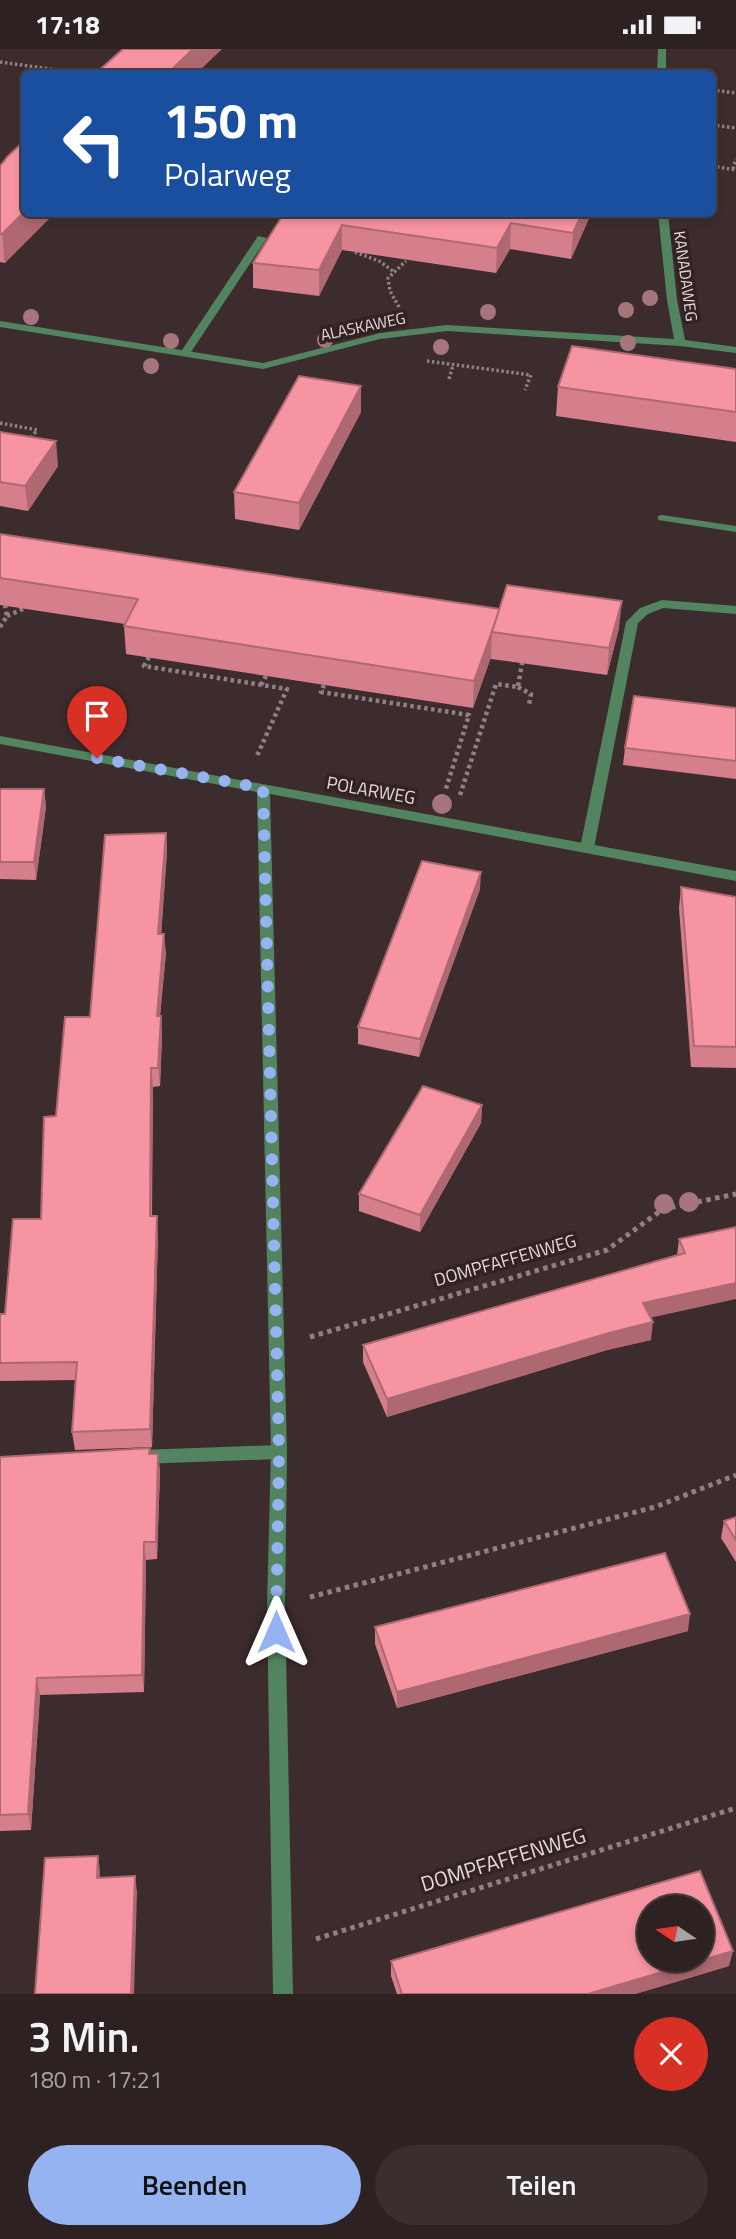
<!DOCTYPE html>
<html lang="de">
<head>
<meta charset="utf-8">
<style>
  :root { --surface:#2e2122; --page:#3a2e2f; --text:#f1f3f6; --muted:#a7a3a5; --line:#493e40; --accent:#95b2f1 }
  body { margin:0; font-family:"Titillium Web",sans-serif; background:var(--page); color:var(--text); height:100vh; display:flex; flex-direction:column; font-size:26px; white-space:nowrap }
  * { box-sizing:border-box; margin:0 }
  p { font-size:23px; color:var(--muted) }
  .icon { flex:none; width:38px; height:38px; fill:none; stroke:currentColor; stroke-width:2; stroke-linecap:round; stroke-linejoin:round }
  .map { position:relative; height:1945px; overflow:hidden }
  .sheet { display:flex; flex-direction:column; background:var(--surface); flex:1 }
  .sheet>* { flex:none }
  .banner { position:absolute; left:21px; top:21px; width:695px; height:147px; border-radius:10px; box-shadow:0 4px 10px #0003,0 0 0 2px var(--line); background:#1a4fa0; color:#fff; overflow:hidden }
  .needle { width:46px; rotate:283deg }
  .tools { position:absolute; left:637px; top:1846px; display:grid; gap:14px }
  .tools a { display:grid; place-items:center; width:77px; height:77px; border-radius:50%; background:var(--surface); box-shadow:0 4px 10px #0003,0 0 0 2px var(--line); font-size:35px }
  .pin { position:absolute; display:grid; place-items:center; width:60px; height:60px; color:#fff; margin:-72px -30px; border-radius:50% 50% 50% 0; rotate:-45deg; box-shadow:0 0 7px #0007 }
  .pin .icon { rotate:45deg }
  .me { position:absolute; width:77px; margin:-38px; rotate:0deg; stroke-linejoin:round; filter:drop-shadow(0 0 5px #0008) }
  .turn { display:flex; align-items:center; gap:24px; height:147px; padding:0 28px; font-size:32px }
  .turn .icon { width:91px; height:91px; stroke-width:2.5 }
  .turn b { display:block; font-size:49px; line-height:60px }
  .round { display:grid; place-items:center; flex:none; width:74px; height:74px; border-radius:37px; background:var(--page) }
  .overview { display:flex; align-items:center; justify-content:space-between; height:119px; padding:0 28px }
  h1 { font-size:42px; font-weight:600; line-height:52px }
  .primary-button { display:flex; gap:14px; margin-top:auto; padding:14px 28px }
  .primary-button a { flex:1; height:80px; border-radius:42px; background:var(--accent); color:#111; font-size:28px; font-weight:600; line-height:80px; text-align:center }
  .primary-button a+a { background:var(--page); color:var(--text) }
  .status { display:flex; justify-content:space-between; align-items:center; height:49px; padding:0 35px; background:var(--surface); direction:ltr }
  .status svg { height:19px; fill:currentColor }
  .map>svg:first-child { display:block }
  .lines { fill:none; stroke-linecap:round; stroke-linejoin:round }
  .path-far2 { stroke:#8f8081; stroke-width:3.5; stroke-dasharray:2.5 2.5; stroke-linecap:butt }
  .path-far1 { stroke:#8f8081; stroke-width:4.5; stroke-dasharray:3.5 3.5; stroke-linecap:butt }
  .path { stroke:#8f8081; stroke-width:5; stroke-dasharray:4.5 4.5; stroke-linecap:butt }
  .lane { fill:#52855f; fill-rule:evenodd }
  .street { fill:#52855f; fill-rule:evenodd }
  .tree { fill:#a7767c }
  .wall { fill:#d47f8b }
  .shaded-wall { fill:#ad6871 }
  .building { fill:#f794a2; stroke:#ad6871; stroke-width:2; fill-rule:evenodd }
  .route { stroke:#95b2f1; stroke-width:12; stroke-dasharray:0 21.6 }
  .labels { text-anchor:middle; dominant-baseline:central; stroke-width:7; stroke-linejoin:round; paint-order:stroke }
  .far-street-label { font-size:16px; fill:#e5d9da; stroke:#332224 }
  .street-label { font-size:18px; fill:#e5d9da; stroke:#332224 }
  .near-street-label { font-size:21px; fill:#e5d9da; stroke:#332224 }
</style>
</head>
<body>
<div class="status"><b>17:18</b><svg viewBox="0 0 49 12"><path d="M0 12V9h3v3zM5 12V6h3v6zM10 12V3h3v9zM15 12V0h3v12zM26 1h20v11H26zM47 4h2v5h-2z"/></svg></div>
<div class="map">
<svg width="736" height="1945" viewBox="0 0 736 1945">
  <rect width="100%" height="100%" fill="#3d2c2e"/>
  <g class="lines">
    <g class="path-far2">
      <path d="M0 13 79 24"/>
      <path d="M712 41 736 44"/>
      <path d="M712 76 736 79"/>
      <path d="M712 117 736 121"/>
      <path d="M733 120 736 110"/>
      <path d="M355 203 379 212 393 222"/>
      <path d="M399 258 390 242 388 229 406 212"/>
      <path d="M427 312 531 326 525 341"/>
      <path d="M449 330 453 316"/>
      <path d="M0 374 37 381 29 392"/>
    </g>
    <g class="path-far1">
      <path d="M7 567 25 559"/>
      <path d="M0 578 7 567 5 556"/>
      <path d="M149 608 144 617 287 640 256 709"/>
      <path d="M261 636 266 627"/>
      <path d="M324 636 321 643 469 666 445 743"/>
      <path d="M518 638 531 645 529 656"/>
      <path d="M110 683 119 666"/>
      <path d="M460 746 496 635 518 638 522 614"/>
    </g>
    <g class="path">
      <path d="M310 1288 607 1201 663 1160 736 1145"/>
      <path d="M310 1548 655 1458 736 1426"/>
      <path d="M316 1890 736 1759"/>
    </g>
    <g class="lane">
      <path d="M258 187 267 189 189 306H181L180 304Z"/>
      <path d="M662 466 736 477V483L658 471V467Z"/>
      <path d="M662 551 736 557V565L663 559 648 565 638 574 594 799 587 803 582 802 580 799 626 573 640 559Z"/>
      <path d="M279 1396 285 1398 287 1403 285 1408 279 1410 140 1415 134 1413 132 1408 134 1403 140 1401Z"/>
    </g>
    <g class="street">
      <path d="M658 0H666V24H657Z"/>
      <path d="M658 164H668L677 251 685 291 736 298V304L680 297 447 282 380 290 263 320 0 278V272L263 314 380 284 447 276 674 290 667 251Z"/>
      <path d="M0 687 736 822V832L270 745 287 1403 285 1556 293 1945H273L267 1556 271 1403 257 743 0 695Z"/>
    </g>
  </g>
  <g class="tree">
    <circle cx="650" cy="249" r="8"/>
    <circle cx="626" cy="261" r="8"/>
    <circle cx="488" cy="263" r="8"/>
    <circle cx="31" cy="268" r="8"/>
    <circle cx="325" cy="291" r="8"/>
    <circle cx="171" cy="292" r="8"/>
    <circle cx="628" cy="294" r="8"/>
    <circle cx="441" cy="298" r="8"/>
    <circle cx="151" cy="317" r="8"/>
    <circle cx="442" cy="755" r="10"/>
    <circle cx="689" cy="1153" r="10"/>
    <circle cx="664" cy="1155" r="10"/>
  </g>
  <g class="wall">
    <path d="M0 117 5 214 0 213Z"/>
    <path d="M284 164 590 167 571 210 510 200 496 224 342 201 319 247 253 239V214Z"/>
    <path d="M736 320V393L556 367 558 338Z"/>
    <path d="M361 363 299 481 235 470 234 443Z"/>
    <path d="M0 383 58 417 28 462 0 457Z"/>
    <path d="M0 485 619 579 607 626 491 610V608L473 659 126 605 124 577 125 575 0 556Z"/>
    <path d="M736 659V730L623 716 625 699Z"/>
    <path d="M0 740H44L46 758 36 831 0 830Z"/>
    <path d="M166 784 167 802 161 885 166 904 160 967 162 986 160 1037 153 1038 152 1167 158 1186 152 1398 75 1401 72 1383 75 1331 0 1332V1265H5L41 1170 56 1067 90 968Z"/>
    <path d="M681 838 736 848V1019L691 1018 679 859Z"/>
    <path d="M480 840 419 1008 358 995V978Z"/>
    <path d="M482 1056 481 1074 420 1183 359 1162V1145Z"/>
    <path d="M736 1178 651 1269V1291L607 1301 387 1368 363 1313V1296L677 1207 679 1190Z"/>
    <path d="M158 1405 160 1423 157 1510 146 1511 144 1643 40 1646 31 1781 0 1782V1408Z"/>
    <path d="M736 1468V1513L721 1489 724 1472Z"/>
    <path d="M375 1578 688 1582 397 1659 375 1595Z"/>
    <path d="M391 1912 729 1917 635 1945H397L391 1927Z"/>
  </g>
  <g class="shaded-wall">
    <path d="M193 0H222L197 24H168Z"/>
    <path d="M24 163V164H55L5 214 2 185Z"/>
    <path d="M582 164H591L590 167 571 210 573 184Z"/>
    <path d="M511 174 510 200 496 224 497 199Z"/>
    <path d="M342 176V201L319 247V221Z"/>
    <path d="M361 337V363L299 481V454Z"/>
    <path d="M56 392 58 417 28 462 25 437Z"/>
    <path d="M622 552 619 579 607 626 609 599Z"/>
    <path d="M500 560 492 583 491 608 473 659 474 632Z"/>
    <path d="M44 740 46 758 36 831 34 813Z"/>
    <path d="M166 784 167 802 160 904 158 885Z"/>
    <path d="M481 823 480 840 419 1008 420 990Z"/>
    <path d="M164 885 166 904 158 986 157 967Z"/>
    <path d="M161 967 162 986 160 1037 158 1019Z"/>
    <path d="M151 1019 153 1038 151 1186 150 1167Z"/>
    <path d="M482 1056 481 1074 420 1183V1166Z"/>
    <path d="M157 1167 158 1186 152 1398 150 1380Z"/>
    <path d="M736 1234V1250L640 1271 643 1254Z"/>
    <path d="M653 1273 651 1291 607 1301 387 1368V1350L609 1284Z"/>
    <path d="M158 1405 160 1423 157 1510 156 1493Z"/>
    <path d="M144 1493 146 1511 144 1643 142 1626Z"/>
    <path d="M690 1565 688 1582 397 1659V1643Z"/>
    <path d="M37 1629 40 1646 31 1781 28 1765Z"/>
    <path d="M98 1807 100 1822 99 1844 97 1829Z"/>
    <path d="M135 1827 137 1843 134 1945H131Z"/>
    <path d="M733 1902 729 1917 635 1945H588Z"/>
  </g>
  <g class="building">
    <path d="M123 0H193L168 24H96Z"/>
    <path d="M24 92V163L2 185H0V117L8 107Z"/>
    <path d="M284 164 325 165 582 164 573 184 511 174 497 199 342 176 319 221 253 214Z"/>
    <path d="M572 297 736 320V363L558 338Z"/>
    <path d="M299 327 361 337 299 454 234 443Z"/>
    <path d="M0 383 56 392 25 437 0 433Z"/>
    <path d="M0 485 500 560 474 632 124 577 138 550 0 529Z"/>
    <path d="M507 536 622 552 609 599 492 583Z"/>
    <path d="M634 647 736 659V712L625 699Z"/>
    <path d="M0 740H44L34 813H0Z"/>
    <path d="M166 784 158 885H164L157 967H161L158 1019H151L150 1167H157L150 1380 72 1383 77 1313 0 1314V1265H5L13 1170H41L44 1068 56 1067 65 968H90L105 786Z"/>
    <path d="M422 812 481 823 420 990 358 978Z"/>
    <path d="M681 838 736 848V998L694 997Z"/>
    <path d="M423 1037 482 1056 420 1166 359 1145Z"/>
    <path d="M736 1178V1234L643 1254 653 1273 609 1284 387 1350 363 1296 685 1204 679 1190Z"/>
    <path d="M150 1399 149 1405H158L156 1493H144L142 1626 37 1629 28 1765 0 1766V1408Z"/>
    <path d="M736 1468V1491L724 1472Z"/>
    <path d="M665 1504 690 1565 397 1643 375 1578Z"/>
    <path d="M98 1807 97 1829 135 1827 131 1945H35L45 1809Z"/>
    <path d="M700 1822 733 1902 588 1945H402L391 1912ZM649 1858H702V1911H649Z"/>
  </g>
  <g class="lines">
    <path class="route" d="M97 709 263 739 279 1403 276 1583"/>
  </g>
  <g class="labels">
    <g class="far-street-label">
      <text transform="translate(686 227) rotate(82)">KANADAWEG</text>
      <text transform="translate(363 277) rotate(-12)">ALASKAWEG</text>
    </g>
    <g class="street-label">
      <text transform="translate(371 741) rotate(10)">POLARWEG</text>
      <text transform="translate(505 1211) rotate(-16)">DOMPFAFFENWEG</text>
    </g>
    <g class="near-street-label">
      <text transform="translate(503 1810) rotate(-17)">DOMPFAFFENWEG</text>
    </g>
  </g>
</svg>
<div class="tools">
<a><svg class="needle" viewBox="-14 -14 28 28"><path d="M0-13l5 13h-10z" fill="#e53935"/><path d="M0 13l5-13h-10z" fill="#a7a3a5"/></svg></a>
</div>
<div class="pin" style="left:97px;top:709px;background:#d93025"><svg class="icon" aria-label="arrive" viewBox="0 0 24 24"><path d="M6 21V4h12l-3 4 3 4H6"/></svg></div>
<svg class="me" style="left:276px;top:1583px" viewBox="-20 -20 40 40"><path d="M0-17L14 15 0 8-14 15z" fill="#95b2f1" stroke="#fff" stroke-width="4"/></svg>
<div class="banner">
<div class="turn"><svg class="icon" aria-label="left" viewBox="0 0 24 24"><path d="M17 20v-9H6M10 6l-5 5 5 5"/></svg><div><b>150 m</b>Polarweg</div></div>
</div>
</div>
<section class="sheet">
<div class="overview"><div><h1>3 Min.</h1><p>180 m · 17:21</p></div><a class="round" style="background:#d93025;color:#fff"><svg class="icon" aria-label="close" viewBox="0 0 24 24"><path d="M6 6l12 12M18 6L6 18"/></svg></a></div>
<div class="primary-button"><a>Beenden</a><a>Teilen</a></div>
</section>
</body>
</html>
